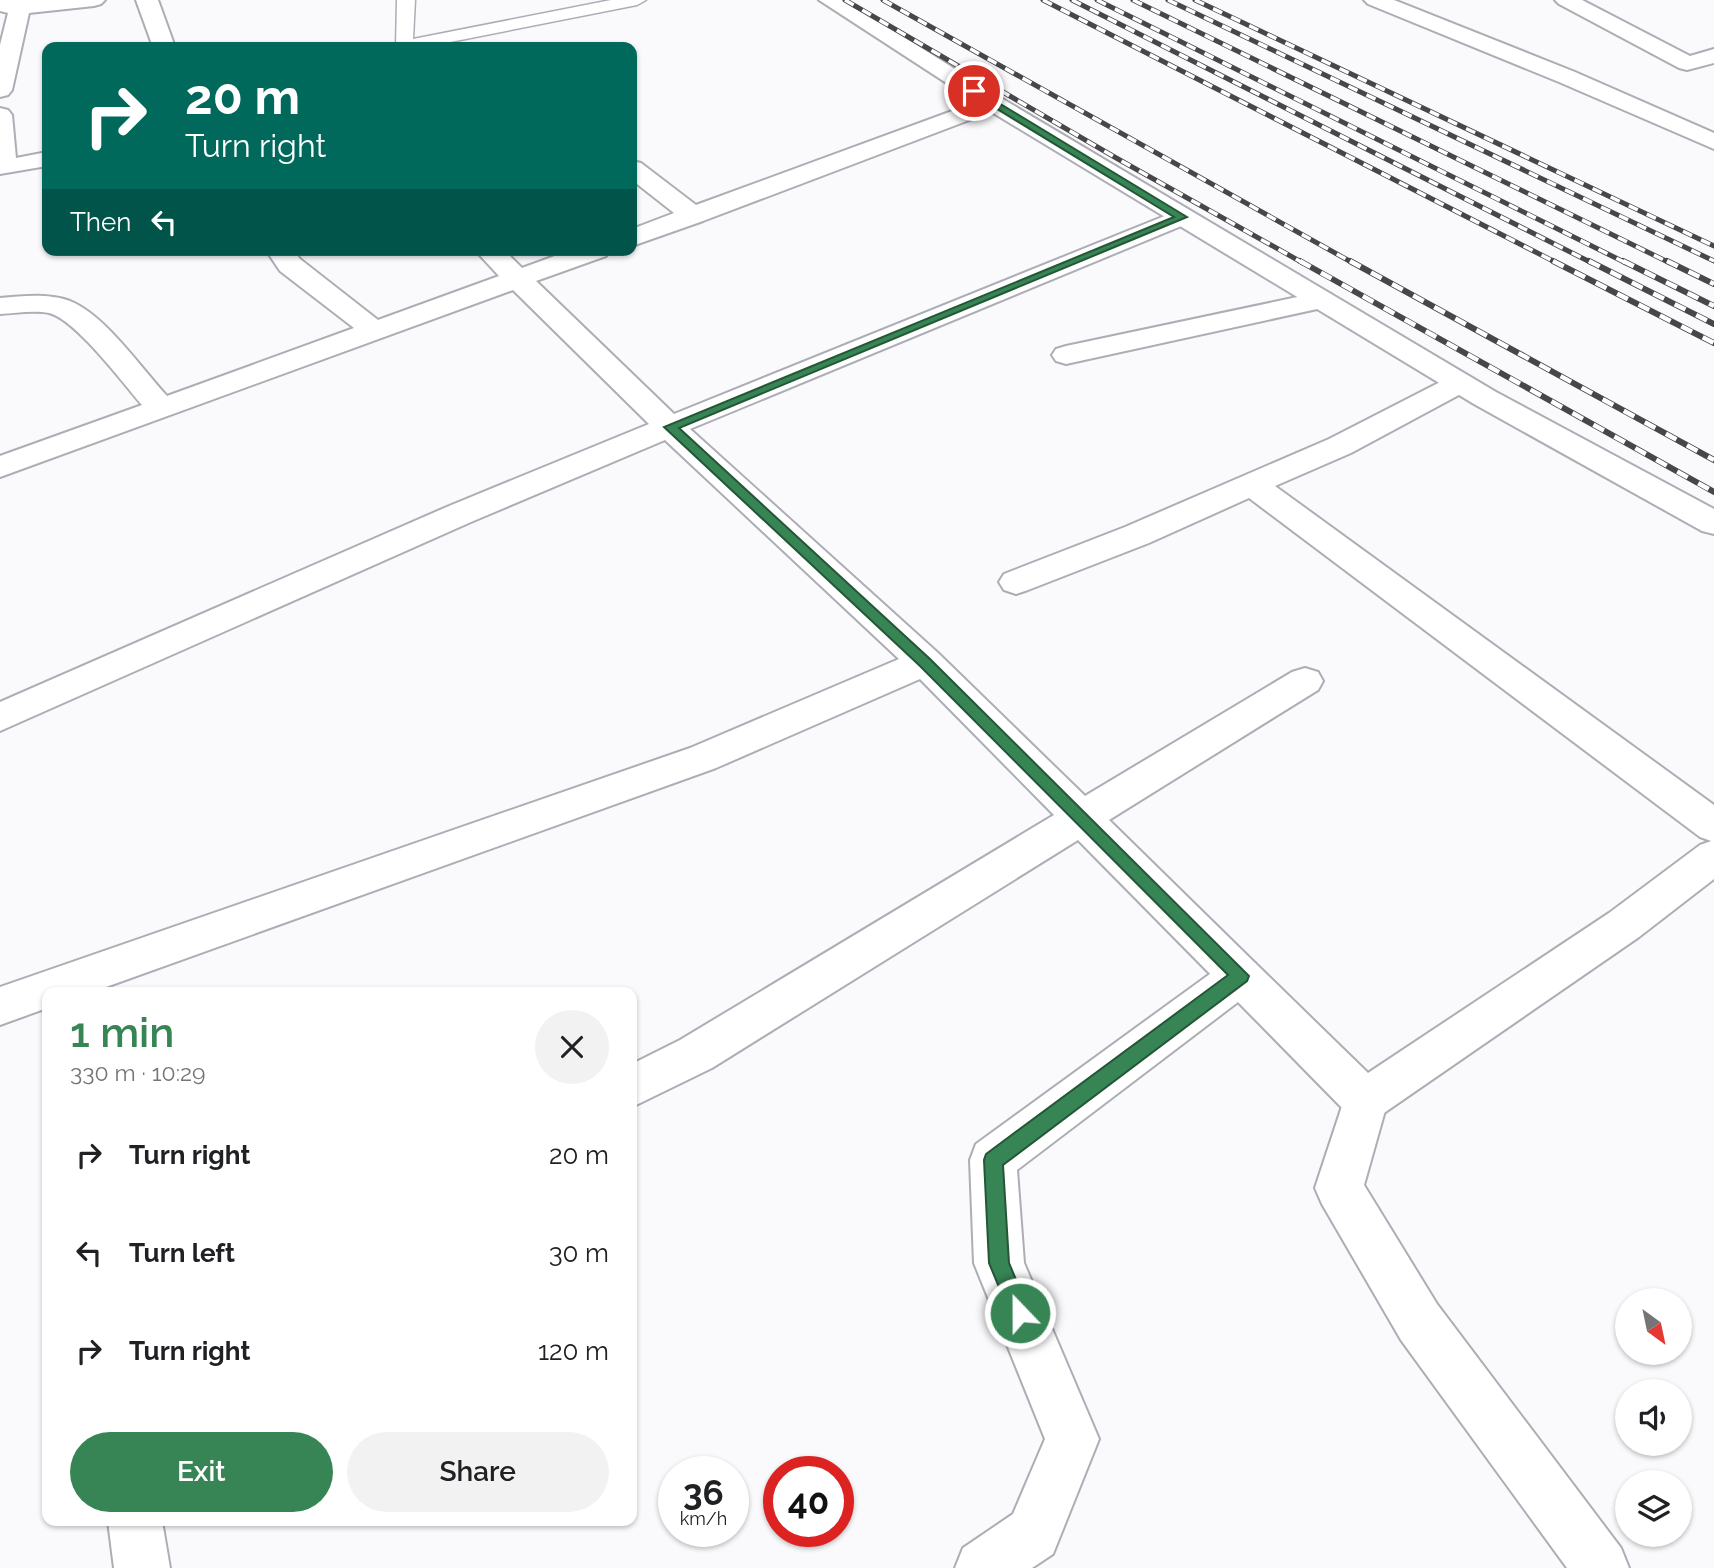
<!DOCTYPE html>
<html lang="en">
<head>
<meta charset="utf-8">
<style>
  :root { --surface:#fff; --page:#f2f2f2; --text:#202124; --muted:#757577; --accent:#378554 }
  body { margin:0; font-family:Raleway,sans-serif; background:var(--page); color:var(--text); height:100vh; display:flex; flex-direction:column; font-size:26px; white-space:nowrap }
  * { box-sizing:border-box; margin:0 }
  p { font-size:23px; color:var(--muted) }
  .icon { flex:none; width:38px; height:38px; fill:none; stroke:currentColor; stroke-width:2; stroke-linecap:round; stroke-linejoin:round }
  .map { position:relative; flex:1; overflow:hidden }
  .details { position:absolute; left:42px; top:987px; width:595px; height:539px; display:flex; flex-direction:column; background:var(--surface); border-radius:14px; box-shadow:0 2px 5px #0004 }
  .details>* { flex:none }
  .guide { position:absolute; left:42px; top:42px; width:595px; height:214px; border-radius:14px; box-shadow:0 2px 5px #0004; background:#00695c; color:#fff; overflow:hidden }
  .needle { width:46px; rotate:147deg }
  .controls { position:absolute; left:1615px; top:1288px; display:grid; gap:14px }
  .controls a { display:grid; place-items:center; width:77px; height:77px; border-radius:50%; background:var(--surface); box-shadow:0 2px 5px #0004; font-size:35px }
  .speed { position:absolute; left:658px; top:1456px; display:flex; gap:14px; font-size:35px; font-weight:700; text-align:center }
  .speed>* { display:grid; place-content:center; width:91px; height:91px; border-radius:50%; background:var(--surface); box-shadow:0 2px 5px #0004; line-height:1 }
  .speed small { font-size:18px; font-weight:400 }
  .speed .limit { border:10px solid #d22; background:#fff; color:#111 }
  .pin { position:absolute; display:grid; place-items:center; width:60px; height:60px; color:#fff; margin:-30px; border:4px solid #fff; border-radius:50%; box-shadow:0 2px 7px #0007 }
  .me { position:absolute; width:77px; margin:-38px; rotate:338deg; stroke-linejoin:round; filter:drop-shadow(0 0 5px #0008) }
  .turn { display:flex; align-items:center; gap:24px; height:147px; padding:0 28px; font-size:32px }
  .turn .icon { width:91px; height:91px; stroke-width:2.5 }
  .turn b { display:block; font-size:49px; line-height:60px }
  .then { display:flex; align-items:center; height:66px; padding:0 28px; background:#0003; gap:14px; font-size:26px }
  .round { display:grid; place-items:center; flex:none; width:74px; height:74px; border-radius:37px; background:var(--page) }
  .summary { display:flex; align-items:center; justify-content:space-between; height:119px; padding:0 28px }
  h1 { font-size:42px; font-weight:600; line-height:52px; color:var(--accent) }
  .button { display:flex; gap:14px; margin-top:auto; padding:14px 28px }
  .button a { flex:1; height:80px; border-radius:42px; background:var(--accent); color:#fff; font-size:28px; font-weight:600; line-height:80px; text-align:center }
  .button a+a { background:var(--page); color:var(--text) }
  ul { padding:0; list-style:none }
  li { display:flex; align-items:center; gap:21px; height:98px; padding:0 28px }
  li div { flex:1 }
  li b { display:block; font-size:26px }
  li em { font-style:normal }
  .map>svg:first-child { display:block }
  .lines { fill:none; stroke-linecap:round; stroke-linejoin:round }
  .service-casing { stroke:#adadb5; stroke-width:3 }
  .minor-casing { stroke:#adadb5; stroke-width:4 }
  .tertiary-casing { stroke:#adadb5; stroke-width:4 }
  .service { fill:#fff; fill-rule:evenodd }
  .minor { fill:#fff; fill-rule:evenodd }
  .tertiary { fill:#fff; fill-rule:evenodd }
  .rail-far1-casing { stroke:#47474a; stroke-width:5 }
  .rail-casing { stroke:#47474a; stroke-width:6 }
  .rail-far1 { stroke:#fff; stroke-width:3.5; stroke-dasharray:10; stroke-linecap:butt }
  .rail { stroke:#fff; stroke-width:4.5; stroke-dasharray:12; stroke-linecap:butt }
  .route { fill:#378554; stroke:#245637; stroke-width:2 }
</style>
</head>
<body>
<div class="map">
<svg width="1714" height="1568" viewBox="0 0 1714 1568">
  <rect width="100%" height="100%" fill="#fafafd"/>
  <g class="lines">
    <g class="service-casing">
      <path id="service" d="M397 0H415L413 39 611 0H646L637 5 425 47H396Z"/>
    </g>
    <g class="minor-casing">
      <g id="minor">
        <path d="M0 0H105L101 4 94 6 29 13 12 90 8 95 0 97V45L8 13 0 11Z"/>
        <path d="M136 0H158L175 47H153Z"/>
        <path d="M1364 0H1394L1575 72 1714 133V149L1559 82 1368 4Z"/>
        <path d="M1555 0H1582L1690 56 1714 49V63L1687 70 1679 68 1559 4Z"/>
        <path d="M993 96 1001 98 1005 103 1001 108 703 221 632 246V229L674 213 632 180V161L641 163 696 205Z"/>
        <path d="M0 108 8 110 12 115 16 158 47 152V166L0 174Z"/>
        <path d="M1182 209 1191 212 1195 217 1191 222 690 429 938 653 1085 796 1292 672 1305 668 1318 672 1323 681 1318 690 1109 820 1255 963 1261 976 1255 989 1240 994 1225 989 1078 840 712 1068 632 1107V1064L680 1040 1054 815 920 679 716 768 92 992H47V1008L0 1025V987L690 748 899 659 665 440 471 522 0 731V702L449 506 649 424 513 290 0 477V456L142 405C123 383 75 319 49 313 34 310 16 313 0 314V298C23 296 48 293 70 301 105 315 141 368 167 396L354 328 280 271 266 250H293L300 259 378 320 499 276 475 250H504L522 268 571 250H610L606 256 536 281 674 414Z"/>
        <path d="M1321 292 1331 294 1335 300 1331 306 1066 364 1056 361 1052 355 1056 349 1066 346Z"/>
        <path d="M1460 374 1470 377 1475 383 1470 389 1351 453 1275 486 1714 805V842L1700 837 1249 498 1149 543 1028 590 1016 594 1004 590 999 582 1004 574 1125 527 1329 439 1450 377Z"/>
        <path d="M1365 1079 1381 1085 1388 1100 1364 1185 1437 1304 1621 1548 1629 1568H1567L1401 1340 1322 1204 1315 1188 1349 1085Z"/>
        <path d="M108 1521H162L170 1568H114Z"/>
      </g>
    </g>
    <g class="tertiary-casing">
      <g id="tertiary">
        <path d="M819 0H845L1001 98 1496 392 1714 509V534L1702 531 1474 404 985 108Z"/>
        <path d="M1714 840V879L1639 937 1381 1115 1365 1121 1349 1115 1238 1002 1017 1170 1024 1263 1099 1439 1053 1554 1032 1568H955L963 1548 1013 1514 1045 1439 974 1263 970 1160 976 1144 1225 963 1240 958 1255 963 1368 1073 1609 913 1700 845Z"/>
      </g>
    </g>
    <use href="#service" class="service"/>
    <use href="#minor" class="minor"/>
    <use href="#tertiary" class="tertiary"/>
    <g class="rail-far1-casing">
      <g id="rail-far1">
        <path d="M845 0 1118 159 1303 263"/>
        <path d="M883 0 1353 263"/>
        <path d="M1043 0 1557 263"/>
        <path d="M1072 0 1592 263"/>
        <path d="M1097 0 1626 263"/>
        <path d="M1133 0 1670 263"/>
        <path d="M1168 0 1714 261"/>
        <path d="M1195 0 1714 246"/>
      </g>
    </g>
    <g class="rail-casing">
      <g id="rail">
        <path d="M1300 261 1714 492"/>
        <path d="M1350 261 1714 460"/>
        <path d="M1553 261 1714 343"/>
        <path d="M1589 261 1714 324"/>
        <path d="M1623 261 1714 306"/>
        <path d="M1667 261 1714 284"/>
      </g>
    </g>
    <use href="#rail-far1" class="rail-far1"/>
    <use href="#rail" class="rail"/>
  </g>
  <path class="route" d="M974 88 1187 217 679 428 930 659 1249 976 1247 981 1003 1165 1009 1263 1030 1313 1027 1321 1020 1324 1013 1321 989 1263 984 1160 986 1154 1228 975 920 666 664 427 1174 217 971 93 969 91Z"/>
</svg>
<div class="controls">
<a><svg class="needle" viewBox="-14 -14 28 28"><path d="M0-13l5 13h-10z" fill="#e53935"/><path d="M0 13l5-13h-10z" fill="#757577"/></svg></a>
<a><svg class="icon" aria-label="sound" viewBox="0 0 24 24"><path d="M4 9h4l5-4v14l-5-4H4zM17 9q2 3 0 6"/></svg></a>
<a><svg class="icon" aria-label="layers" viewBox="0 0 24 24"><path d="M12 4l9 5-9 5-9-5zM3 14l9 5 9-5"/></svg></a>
</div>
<div class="speed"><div>36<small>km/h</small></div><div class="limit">40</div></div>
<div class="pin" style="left:974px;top:91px;background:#d93025"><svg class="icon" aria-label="arrive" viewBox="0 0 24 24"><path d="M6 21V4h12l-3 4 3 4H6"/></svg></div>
<svg class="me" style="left:1020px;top:1313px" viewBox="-20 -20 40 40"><circle r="17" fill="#378554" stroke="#fff" stroke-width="3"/><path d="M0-11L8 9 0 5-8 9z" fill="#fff"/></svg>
<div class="guide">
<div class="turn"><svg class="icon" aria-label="right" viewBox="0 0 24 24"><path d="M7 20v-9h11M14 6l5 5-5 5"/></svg><div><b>20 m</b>Turn right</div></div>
<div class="then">Then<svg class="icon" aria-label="left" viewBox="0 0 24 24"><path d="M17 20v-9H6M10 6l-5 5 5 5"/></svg></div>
</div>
<section class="details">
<div class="summary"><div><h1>1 min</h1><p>330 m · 10:29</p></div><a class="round"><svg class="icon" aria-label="close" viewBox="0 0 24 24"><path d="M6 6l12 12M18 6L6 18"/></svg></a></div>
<ul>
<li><svg class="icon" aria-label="right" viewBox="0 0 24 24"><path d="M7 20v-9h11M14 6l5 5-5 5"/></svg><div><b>Turn right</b></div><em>20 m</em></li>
<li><svg class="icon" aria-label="left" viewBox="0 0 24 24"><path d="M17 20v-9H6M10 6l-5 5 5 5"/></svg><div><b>Turn left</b></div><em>30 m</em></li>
<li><svg class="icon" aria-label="right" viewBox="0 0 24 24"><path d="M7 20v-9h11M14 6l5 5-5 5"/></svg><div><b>Turn right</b></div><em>120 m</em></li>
</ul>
<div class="button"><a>Exit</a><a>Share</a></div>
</section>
</div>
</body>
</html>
